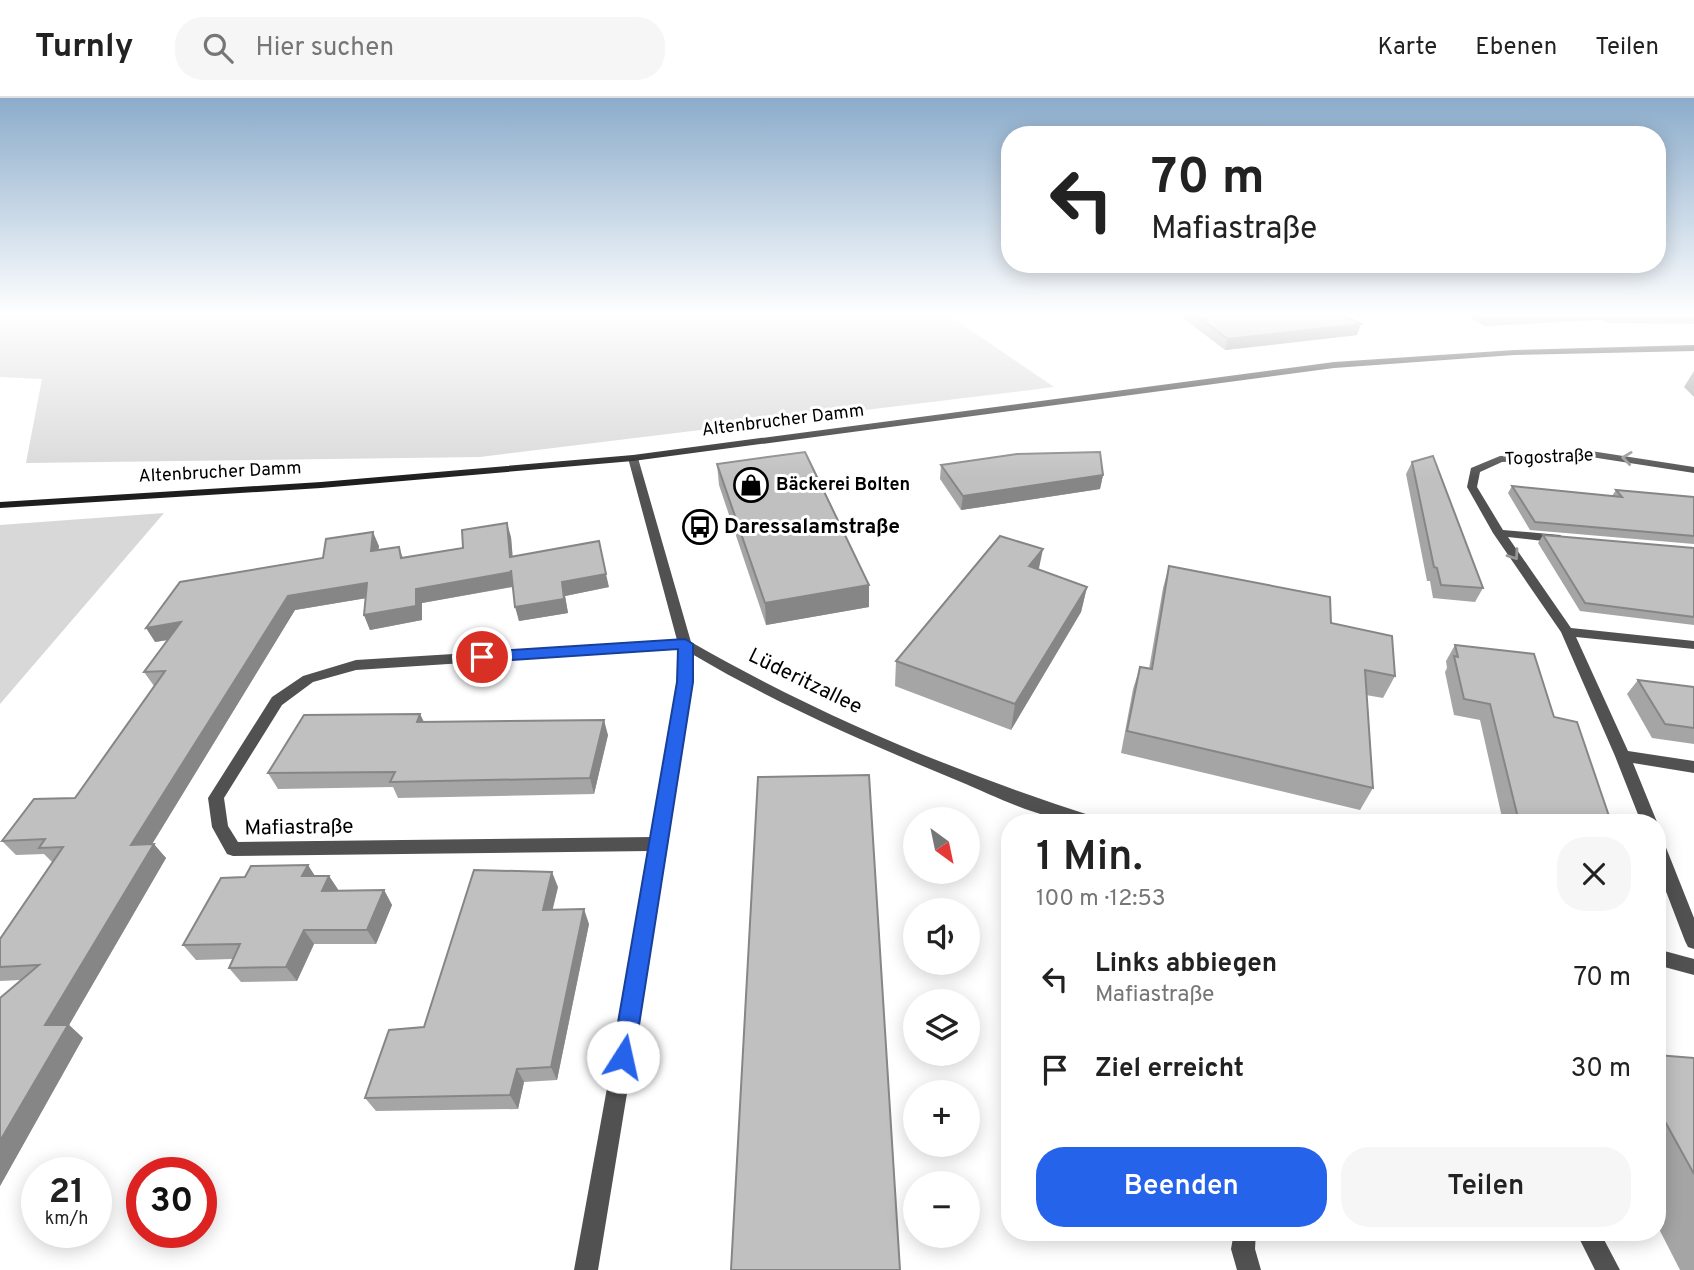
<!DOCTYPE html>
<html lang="de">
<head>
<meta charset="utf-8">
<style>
  :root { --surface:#fff; --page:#f6f6f6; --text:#222; --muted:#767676; --line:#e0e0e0; --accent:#2563eb }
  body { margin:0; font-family:Overpass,sans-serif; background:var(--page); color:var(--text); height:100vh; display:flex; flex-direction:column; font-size:26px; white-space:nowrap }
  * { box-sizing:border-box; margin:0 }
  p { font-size:23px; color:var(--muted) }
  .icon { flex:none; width:38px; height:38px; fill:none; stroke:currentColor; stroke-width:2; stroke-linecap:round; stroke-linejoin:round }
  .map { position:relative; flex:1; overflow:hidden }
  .drawer { position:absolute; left:1001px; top:716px; width:665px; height:427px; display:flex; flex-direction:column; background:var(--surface); border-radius:28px; box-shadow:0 4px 18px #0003 }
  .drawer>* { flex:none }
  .top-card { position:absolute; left:1001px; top:28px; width:665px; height:147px; border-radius:28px; box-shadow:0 4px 18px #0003; background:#fff; color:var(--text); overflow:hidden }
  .needle { width:46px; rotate:147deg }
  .fabs { position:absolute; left:903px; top:709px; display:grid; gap:14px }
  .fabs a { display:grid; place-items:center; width:77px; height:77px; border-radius:50%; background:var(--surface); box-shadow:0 4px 18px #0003; font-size:35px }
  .speed { position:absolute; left:21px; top:1059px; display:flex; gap:14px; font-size:35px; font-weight:700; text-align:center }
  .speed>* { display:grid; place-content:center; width:91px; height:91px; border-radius:50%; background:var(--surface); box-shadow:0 4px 18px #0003; line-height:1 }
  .speed small { font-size:18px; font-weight:400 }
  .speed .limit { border:10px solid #d22; background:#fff; color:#111 }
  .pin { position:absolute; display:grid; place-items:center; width:60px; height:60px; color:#fff; margin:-30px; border:4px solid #fff; border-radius:50%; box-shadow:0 2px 7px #0007 }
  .me { position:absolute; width:77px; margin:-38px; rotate:10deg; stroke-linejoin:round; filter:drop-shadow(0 0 5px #0008) }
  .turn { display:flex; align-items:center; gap:24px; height:147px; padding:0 35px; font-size:32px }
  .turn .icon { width:91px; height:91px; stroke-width:2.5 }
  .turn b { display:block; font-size:49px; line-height:60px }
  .round { display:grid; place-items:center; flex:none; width:74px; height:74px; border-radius:28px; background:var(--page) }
  .summary { display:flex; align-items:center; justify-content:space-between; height:119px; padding:0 35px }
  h1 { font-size:42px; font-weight:600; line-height:52px }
  .action { display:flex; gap:14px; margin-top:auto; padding:14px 35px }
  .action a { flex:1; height:80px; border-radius:28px; background:var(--accent); color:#fff; font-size:28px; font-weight:600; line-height:80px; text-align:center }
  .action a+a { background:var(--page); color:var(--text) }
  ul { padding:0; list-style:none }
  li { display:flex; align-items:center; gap:21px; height:91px; padding:0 35px }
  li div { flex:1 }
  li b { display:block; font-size:26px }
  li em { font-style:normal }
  header { display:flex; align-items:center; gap:42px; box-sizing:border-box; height:98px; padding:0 35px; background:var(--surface); border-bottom:2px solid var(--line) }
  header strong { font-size:33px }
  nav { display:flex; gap:38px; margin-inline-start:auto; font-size:24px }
  .search { width:490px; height:63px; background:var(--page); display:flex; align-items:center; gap:18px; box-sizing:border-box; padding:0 24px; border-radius:28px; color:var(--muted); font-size:26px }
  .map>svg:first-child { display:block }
  .green { fill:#d8d8d8 }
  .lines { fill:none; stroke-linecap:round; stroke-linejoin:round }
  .street { fill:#515151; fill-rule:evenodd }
  .secondary { fill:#1e1e1e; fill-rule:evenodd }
  .wall { fill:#a5a5a5 }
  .shaded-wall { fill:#868686 }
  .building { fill:#c0c0c0; stroke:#868686; stroke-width:2 }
  .oneway { stroke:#979797 }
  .route { fill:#2563eb; stroke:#184099; stroke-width:2 }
  .labels { text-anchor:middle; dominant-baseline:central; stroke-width:6; stroke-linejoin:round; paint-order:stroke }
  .far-street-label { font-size:18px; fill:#000; stroke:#fff }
  .far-poi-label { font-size:18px; font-weight:bold; fill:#000; stroke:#fff; text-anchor:start }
  .poi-label { font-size:21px; font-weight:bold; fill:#000; stroke:#fff; text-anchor:start }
  .street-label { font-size:21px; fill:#000; stroke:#fff }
</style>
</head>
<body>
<header>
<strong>Turnly</strong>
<div class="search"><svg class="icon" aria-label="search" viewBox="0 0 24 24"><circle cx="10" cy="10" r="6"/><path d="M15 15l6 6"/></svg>Hier suchen</div>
<nav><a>Karte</a><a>Ebenen</a><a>Teilen</a></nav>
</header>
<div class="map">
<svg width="1694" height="1172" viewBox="0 0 1694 1172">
  <rect width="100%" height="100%" fill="#fff"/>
  <g class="green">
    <path d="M0 216H947L1054 289 480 359 26 365 42 281 0 279Z"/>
    <path d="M164 415 0 606V427Z"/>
  </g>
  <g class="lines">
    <g class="street">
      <path d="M1591 353 1694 369V375L1591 359 1502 364 1480 374 1477 389 1503 432 1560 437 1566 441 1560 445 1508 439 1571 530 1694 543V551L1576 539 1628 653 1694 663V675L1633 665 1657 724H1641L1615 658 1561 534 1493 435 1467 389 1471 370 1500 358Z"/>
      <path d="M633 357 638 360 691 544C818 617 955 674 1095 719L1097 724C1054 728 1001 701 961 684 869 646 778 607 692 556V584L668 746 598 1172H574L650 753 233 758 227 756 212 729 208 700 272 599 303 578 356 562 677 542 628 360ZM678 551V584L653 739 238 744 228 728 224 700 282 607 313 584 356 572Z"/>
      <path d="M1657 740 1663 742 1665 747 1694 820V851L1688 849 1685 843 1657 770Z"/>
      <path d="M1657 851 1694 861V877L1657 867Z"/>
      <path d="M1234 1134H1256L1255 1151 1261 1172H1237L1231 1151Z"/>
      <path d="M1576 1134H1600L1620 1172H1595Z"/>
    </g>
    <path class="secondary" d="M1694 247V253L1514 257 1334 270 633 363 321 390 0 410V404L321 384 633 357 1334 264 1514 252Z"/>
  </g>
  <g class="wall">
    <path d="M1178 216H1342L1357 237 1225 252Z"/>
    <path d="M1465 216H1694V226L1608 225 1603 222 1484 228Z"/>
    <path d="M1694 273V299L1684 289Z"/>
    <path d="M1412 364 1483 490 1475 504 1433 500 1430 483H1427L1406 376Z"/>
    <path d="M717 366 869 509 766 527 719 387Z"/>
    <path d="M941 367 1103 377 1100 391 961 412 940 381Z"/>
    <path d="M1512 388 1612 398 1616 392 1694 399V446L1530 432 1508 395Z"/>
    <path d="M1543 437 1694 450V527L1580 513 1538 445Z"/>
    <path d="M511 439 512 458 609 489 565 498 568 515 519 523 513 489 422 505V522L370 532 364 517 366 500 295 512 152 746 166 760 69 927 83 940 0 1088V900L21 882 0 883V841L52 764 44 756 16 757 2 743 75 700 154 588 144 574 168 542 155 544 379 448 378 452 399 449 403 460 463 450Z"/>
    <path d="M1169 468 1331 525 1395 578 1383 600 1366 597 1373 690 1360 712 1121 655 1133 591 1140 569 1149 571 1163 490Z"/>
    <path d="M1039 472 1087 489 1081 514 1011 632 895 588 896 563Z"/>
    <path d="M1455 547 1554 619 1611 724H1503L1480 622 1454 617 1445 574 1447 570 1446 563Z"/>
    <path d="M1638 582 1694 589V646L1652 640 1627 596Z"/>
    <path d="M420 616 424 624 608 637 594 696 398 700 393 689 278 691 268 675Z"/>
    <path d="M315 778H329L339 793 384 792 392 807 376 846H314L297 883 241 884 229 870 233 861 196 862 183 847Z"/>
    <path d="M558 789 552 812 589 826 557 982 524 984 518 1011 376 1013 365 1000 424 929Z"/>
    <path d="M1657 957 1694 960V1172H1680L1657 1127Z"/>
  </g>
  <g class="shaded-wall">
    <path d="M1361 226 1357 237 1225 252 1228 241Z"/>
    <path d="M1103 377 1100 391 961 412 963 398Z"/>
    <path d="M507 425 511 439 514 473 510 459Z"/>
    <path d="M373 434 379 448 377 466 371 453Z"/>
    <path d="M1043 451 1038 475 1029 468Z"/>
    <path d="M511 474 515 488 422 505V522L370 532 364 517 416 491Z"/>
    <path d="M606 476 609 489 565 498 568 515 519 523 515 509 562 484Z"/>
    <path d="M367 485 373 499 295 512 143 761 131 747 288 498Z"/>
    <path d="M869 487V509L766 527 765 505Z"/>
    <path d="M1087 489 1081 514 1011 632 1015 606Z"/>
    <path d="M181 524 190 538 155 544 146 530Z"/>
    <path d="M420 616 427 631 417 624Z"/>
    <path d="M604 622 608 637 594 696 590 680Z"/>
    <path d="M154 746 166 760 69 927 83 940 0 1088V1043L45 927Z"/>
    <path d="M308 767 317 781 302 778Z"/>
    <path d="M552 774 558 789 549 827 543 812Z"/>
    <path d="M329 778 339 793H322Z"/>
    <path d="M384 792 392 807 376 846 367 832Z"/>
    <path d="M584 811 589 826 557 982 551 969Z"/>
    <path d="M304 832 314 846 297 883 286 869Z"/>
    <path d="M517 971 524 984 518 1011 510 997Z"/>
  </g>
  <g class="building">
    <path d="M1195 216H1342L1361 226 1228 241Z"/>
    <path d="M805 354 869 487 765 505 717 366Z"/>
    <path d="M1100 354 1103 377 963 398 941 367 1017 356Z"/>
    <path d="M1433 358 1483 490 1441 487 1437 470 1434 469 1412 364Z"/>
    <path d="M1512 388 1622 399 1616 392 1694 399V438L1535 424Z"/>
    <path d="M507 425 510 459 599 443 606 476 562 484 564 501 515 509 511 472V474L416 491V508L364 517 367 485 288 498 131 747 154 746 45 927H68L0 1043V900L39 867 0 869V841L63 749 39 750 45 741 2 743 34 701 75 700 165 573 144 574 181 524 146 530 180 484 323 460 326 441 373 434 371 453 399 449 401 460 463 450 462 432Z"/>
    <path d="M1543 437 1694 450V519L1585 505Z"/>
    <path d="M1000 438 1043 451 1029 468 1087 489 1015 606 896 563Z"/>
    <path d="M1169 468 1330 499 1331 525 1392 538 1395 578 1365 572 1373 690 1127 633 1140 569 1152 571Z"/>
    <path d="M1455 547 1534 556 1554 619 1577 624 1611 724H1519L1490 606 1464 601 1454 558 1458 559Z"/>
    <path d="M1638 582 1694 589V630L1665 626Z"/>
    <path d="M420 616 417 624 604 622 590 680 390 684 395 674 268 675 304 617Z"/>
    <path d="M869 677 900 1172H731L758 679Z"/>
    <path d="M308 767 302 778H329L322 793 384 792 367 832H304L286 869 229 870 240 846 183 847 221 780 245 779 251 768Z"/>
    <path d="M474 772 552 774 543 812 584 811 551 969 517 971 510 997 365 1000 389 932 424 929Z"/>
    <path d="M1657 957 1694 960V1076L1657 1009Z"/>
  </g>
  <defs><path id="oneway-chevron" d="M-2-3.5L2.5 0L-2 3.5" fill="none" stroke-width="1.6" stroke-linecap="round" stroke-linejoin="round" transform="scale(1.75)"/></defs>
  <g class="oneway">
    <use href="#oneway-chevron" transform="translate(1627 360) rotate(-173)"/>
    <use href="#oneway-chevron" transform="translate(1514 457) rotate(55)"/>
  </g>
  <linearGradient id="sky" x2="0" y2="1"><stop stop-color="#8baccb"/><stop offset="0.57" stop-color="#fff"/><stop offset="1" stop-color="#fff" stop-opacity="0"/></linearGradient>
  <rect width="1694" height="380" fill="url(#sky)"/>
  <path class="route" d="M685 541 693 546V584L634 959 631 967 623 970 615 967 612 959 677 584 678 551 482 564 475 559 482 554Z"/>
  <defs>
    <g id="shop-ring" transform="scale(1.75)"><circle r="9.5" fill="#fff" stroke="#000" stroke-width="1.5"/><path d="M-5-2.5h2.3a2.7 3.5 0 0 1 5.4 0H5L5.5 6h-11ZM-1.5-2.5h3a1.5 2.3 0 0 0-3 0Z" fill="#000"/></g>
    <g id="bus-ring" transform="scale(1.75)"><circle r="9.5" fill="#fff" stroke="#000" stroke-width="1.5"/><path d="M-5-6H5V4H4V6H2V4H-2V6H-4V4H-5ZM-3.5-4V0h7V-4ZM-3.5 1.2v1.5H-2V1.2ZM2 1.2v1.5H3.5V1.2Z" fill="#000"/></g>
  </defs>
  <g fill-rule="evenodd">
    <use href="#shop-ring" x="751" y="387"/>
    <use href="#bus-ring" x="700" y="429"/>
  </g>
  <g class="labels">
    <g class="far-street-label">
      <text transform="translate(783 323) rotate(-7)">Altenbrucher Damm</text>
      <text transform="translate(1549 360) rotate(-3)">Togostraße</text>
      <text transform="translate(220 375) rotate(-3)">Altenbrucher Damm</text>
    </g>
    <g class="far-poi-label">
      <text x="776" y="387">Bäckerei Bolten</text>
    </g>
    <g class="poi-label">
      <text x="724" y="429">Daressalamstraße</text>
    </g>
    <g class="street-label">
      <text transform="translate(805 584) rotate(26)">Lüderitzallee</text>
      <text transform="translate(299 730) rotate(-1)">Mafiastraße</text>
    </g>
  </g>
</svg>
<div class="fabs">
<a><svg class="needle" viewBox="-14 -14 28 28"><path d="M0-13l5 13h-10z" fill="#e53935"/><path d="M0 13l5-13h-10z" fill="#767676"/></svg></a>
<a><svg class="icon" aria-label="sound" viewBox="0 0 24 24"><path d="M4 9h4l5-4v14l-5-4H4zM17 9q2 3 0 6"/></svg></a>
<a><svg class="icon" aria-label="layers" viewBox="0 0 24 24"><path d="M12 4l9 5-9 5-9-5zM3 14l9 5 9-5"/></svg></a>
<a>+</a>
<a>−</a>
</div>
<div class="speed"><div>21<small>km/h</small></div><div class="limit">30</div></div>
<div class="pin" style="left:482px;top:559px;background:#d93025"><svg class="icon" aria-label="arrive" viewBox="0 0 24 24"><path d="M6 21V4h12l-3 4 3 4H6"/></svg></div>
<svg class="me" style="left:623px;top:959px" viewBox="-20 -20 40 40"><circle r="19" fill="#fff"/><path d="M0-13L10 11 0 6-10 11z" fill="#2563eb"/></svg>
<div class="top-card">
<div class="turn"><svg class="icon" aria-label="left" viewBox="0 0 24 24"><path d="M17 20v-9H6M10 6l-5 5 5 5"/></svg><div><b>70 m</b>Mafiastraße</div></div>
</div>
<section class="drawer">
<div class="summary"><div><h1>1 Min.</h1><p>100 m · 12:53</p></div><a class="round"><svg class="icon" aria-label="close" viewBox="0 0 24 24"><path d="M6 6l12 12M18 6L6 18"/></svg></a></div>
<ul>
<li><svg class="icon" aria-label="left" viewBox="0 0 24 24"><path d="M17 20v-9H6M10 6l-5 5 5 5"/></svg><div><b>Links abbiegen</b><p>Mafiastraße</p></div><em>70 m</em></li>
<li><svg class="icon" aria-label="arrive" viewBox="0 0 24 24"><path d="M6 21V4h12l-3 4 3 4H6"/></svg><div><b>Ziel erreicht</b></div><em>30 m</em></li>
</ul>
<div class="action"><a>Beenden</a><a>Teilen</a></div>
</section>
</div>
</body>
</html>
